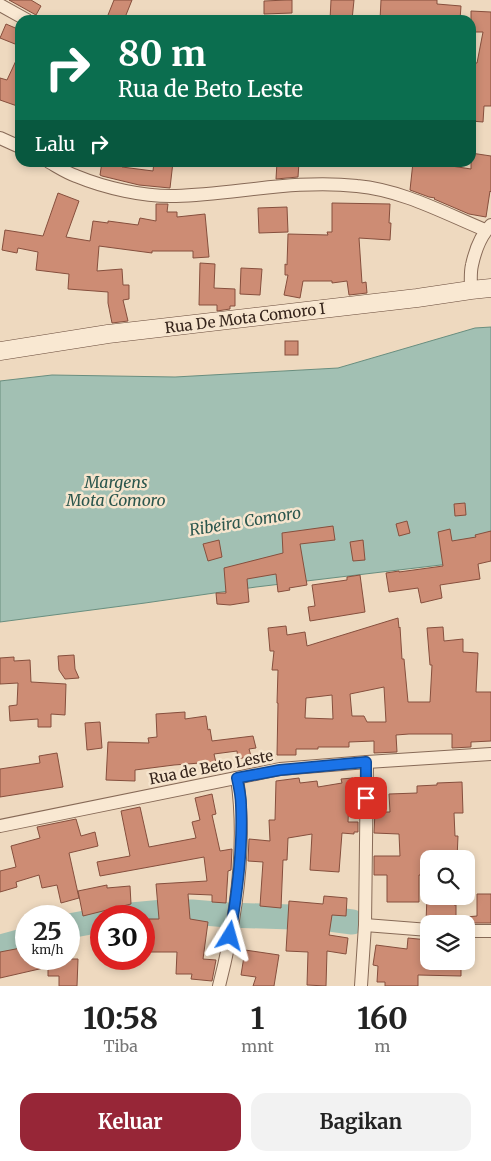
<!DOCTYPE html>
<html lang="id">
<head>
<meta charset="utf-8">
<style>
  :root { --surface:#fff; --page:#f2f2f2; --text:#222; --muted:#767676; --accent:#972637 }
  body { margin:0; font-family:Merriweather,serif; background:var(--page); color:var(--text); height:100vh; display:flex; flex-direction:column; font-size:19px; white-space:nowrap }
  * { box-sizing:border-box; margin:0 }
  p { font-size:16px; color:var(--muted) }
  .icon { flex:none; width:28px; height:28px; fill:none; stroke:currentColor; stroke-width:2; stroke-linecap:round; stroke-linejoin:round }
  .map { position:relative; height:986px; overflow:hidden }
  .side { display:flex; flex-direction:column; background:var(--surface); flex:1 }
  .side>* { flex:none }
  .top-card { position:absolute; left:15px; top:15px; width:461px; height:152px; border-radius:15px; box-shadow:0 2px 8px #0003; background:#0b6e4f; color:#fff; overflow:hidden }
  .controls { position:absolute; left:420px; top:850px; display:grid; gap:10px }
  .controls a { display:grid; place-items:center; width:55px; height:55px; border-radius:10px; background:var(--surface); box-shadow:0 2px 8px #0003; font-size:25px }
  .speed { position:absolute; left:15px; top:905px; display:flex; gap:10px; font-size:25px; font-weight:700; text-align:center }
  .speed>* { display:grid; place-content:center; width:65px; height:65px; border-radius:50%; background:var(--surface); box-shadow:0 2px 8px #0003; line-height:1 }
  .speed small { font-size:12px; font-weight:400 }
  .speed .limit { border:8px solid #d22; background:#fff; color:#111 }
  .pin { position:absolute; display:grid; place-items:center; width:42px; height:42px; color:#fff; margin:-21px; border-radius:10px; box-shadow:0 2px 8px #0006 }
  .me { position:absolute; width:55px; margin:-28px; rotate:8deg; stroke-linejoin:round; filter:drop-shadow(0 0 4px #0008) }
  .turn { display:flex; align-items:center; gap:18px; height:105px; padding:0 20px; font-size:22px }
  .turn .icon { width:65px; height:65px; stroke-width:2.5 }
  .turn b { display:block; font-size:35px; line-height:42px }
  .then { display:flex; align-items:center; height:48px; padding:0 20px; background:#0003; gap:10px; font-size:19px }
  .eta { display:flex; justify-content:space-evenly; align-items:center; height:85px; text-align:center }
  .eta b { font-size:30px; font-weight:700; line-height:35px }
  .cta { display:flex; gap:10px; margin-top:auto; padding:10px 20px }
  .cta a { flex:1; height:58px; border-radius:15px; background:var(--accent); color:#fff; font-size:20px; font-weight:700; line-height:58px; text-align:center }
  .cta a+a { background:var(--page); color:var(--text) }
  .map>svg:first-child { display:block }
  .water { fill:#a2c0b3; stroke:#698e7f }
  .lines { fill:none; stroke-linecap:round; stroke-linejoin:round }
  .river { stroke:#a2c0b3; stroke-width:25 }
  .building { fill:#cd8c74; stroke:#864f3d; fill-rule:evenodd }
  .street-casing { stroke:#876a57; stroke-width:14 }
  .secondary-casing { stroke:#694b3b; stroke-width:19 }
  .street { stroke:#f9e8d2; stroke-width:12 }
  .secondary { stroke:#f9e8d2; stroke-width:18 }
  .route-casing { stroke:#114b97; stroke-width:12 }
  .route { stroke:#1a73e8; stroke-width:9 }
  .labels { text-anchor:middle; dominant-baseline:central; stroke-width:5; stroke-linejoin:round; paint-order:stroke }
  .street-label { font-size:15px; fill:#36251c; stroke:#f6e5ce }
  .water-label { font-size:16px; font-style:italic; fill:#2b564d; stroke:#f6e5ce }
</style>
</head>
<body>
<div class="map">
<svg width="491" height="986" viewBox="0 0 491 986">
  <rect width="100%" height="100%" fill="#eed9bf"/>
  <path class="water" d="M491 327V559L256 587 145 603 0 622V381L52 375 175 377 338 368 475 328Z"/>
  <g class="lines">
    <g class="river">
      <path d="M120 916 164 912H192L228 915 322 918 352 922"/>
      <path d="M69 926 101 920"/>
      <path d="M4 946 26 940"/>
    </g>
  </g>
  <g class="building">
    <path d="M9 0H31L41 6 36 15Z"/>
    <path d="M114 0H132L124 20H106Z"/>
    <path d="M287 0H292V13L264 14V1Z"/>
    <path d="M331 0H354L352 20H330Z"/>
    <path d="M381 0H437V4L461 6 460 20H380Z"/>
    <path d="M471 11 491 12V106H484L483 122 471 121V63H477L483 32H471Z"/>
    <path d="M6 24 20 30V46L0 38Z"/>
    <path d="M20 52V107L0 100V78L7 80Z"/>
    <path d="M471 153 491 156V192L490 191 486 217 469 214 434 199 435 198 429 197 410 190 413 162H425L471 169Z"/>
    <path d="M102 162H123L122 167 153 171 154 162H173L170 188 139 185 102 176 100 175Z"/>
    <path d="M277 162H299L298 177 276 179Z"/>
    <path d="M58 193 79 201 66 237 90 241 93 221 108 223V221L138 225 140 218 156 221V204H168L167 212H177V217L205 214 209 257 193 258V251H152V253L99 246 97 271 122 269 123 285H129V299L123 300 128 321 112 323 108 303V292L68 289 69 274 36 270 38 252 18 248 17 253 2 250 5 230 43 236Z"/>
    <path d="M332 203 390 204 389 223H391L390 240 359 238 362 283 366 282 367 293 349 295 347 281 332 283V281H303L300 298 284 295 288 275H285V264L287 265 288 234 328 235 327 232H332Z"/>
    <path d="M287 207 288 232 259 233 258 208Z"/>
    <path d="M200 263 215 264 214 288 235 289V306H230V309L217 311V305H199Z"/>
    <path d="M241 268 262 269 260 295 240 294Z"/>
    <rect x="285" y="341" width="13" height="14"/>
    <path d="M465 503 466 515 455 516 454 504Z"/>
    <path d="M407 521 410 533 399 536 396 524Z"/>
    <path d="M333 526 335 540 300 544 307 585 289 588 290 590 278 592 276 574 247 579 249 602 230 605 217 604 216 593H226L224 568 283 553 282 533Z"/>
    <path d="M450 529 452 541 476 537 475 535 491 531V561L478 564 480 579 440 585 442 598 421 603 418 588 389 592 386 573 399 571V572L443 566 438 532Z"/>
    <path d="M219 540 222 557 208 561 203 544Z"/>
    <path d="M363 540 365 560 353 561 350 542Z"/>
    <path d="M360 575 365 612 310 621 308 607 315 606 312 585 347 580V577Z"/>
    <path d="M398 618 399 628 400 627 402 659H404L408 702H430L432 665H430L427 628 443 627 444 641 463 639V652L478 653 476 692H491V741L471 742V747L452 748V734H409L396 735 397 752 374 753V741L349 742V747H318V749H296V755H277L278 703H277L278 670H272L274 651H270L268 628 286 626 287 635 305 632 307 646ZM384 687 386 722H367L364 716H352L350 694ZM332 695 333 719 305 718 306 698Z"/>
    <path d="M74 655 75 669 79 678 65 679 59 670 58 656Z"/>
    <path d="M14 657V661L30 660 31 682 66 684 65 715 51 714V727H38V719L10 721 9 706 17 705 18 683 0 684V658Z"/>
    <path d="M185 712V719L206 716 208 730 210 729 212 741 253 736 256 748 249 749 251 756 238 759 237 751 214 754 217 767 201 770 200 763 174 765 135 770V781L106 780 108 742 149 743 148 738 157 737 156 714Z"/>
    <path d="M100 722 102 748 87 750 85 723Z"/>
    <path d="M57 753 63 787 0 797V769L40 763 39 756Z"/>
    <path d="M299 778 300 783 317 781 318 787 342 783 341 779 353 778 355 798 349 799 348 822H358V832H354V834L342 833 339 872 310 870 312 834 288 838 287 860H283L281 908 260 906 263 862 248 861 249 839 270 841 269 820H275L276 781Z"/>
    <path d="M462 782 463 813H454L455 836H458L457 859H429V875H419V902H387V875H374V856H400L399 834 374 833 375 812H390L389 794 417 793V786L437 785V783Z"/>
    <path d="M212 794 216 814 212 815 220 851 232 849 231 870 228 871 226 903 212 902V895L188 894 190 919 208 922 203 959 216 960 212 981 191 979 192 974H176L177 952H144V939H149V919H159L156 884 207 881 204 857 100 876 97 862 130 856 121 811 140 807 149 847 196 838 192 822 200 820 195 798Z"/>
    <path d="M76 819 81 836 95 832 98 846 69 853 79 898 61 903 57 885 42 888 39 875 16 882 17 887 0 892V871L16 867 11 846 40 838 37 827Z"/>
    <path d="M107 885V888L130 886 131 904 83 916 78 891Z"/>
    <path d="M477 894H491V923H466V917L477 916Z"/>
    <path d="M324 896 347 898 346 916 332 915 329 935 348 938 346 954 327 951 326 986 307 985 308 952 286 951 289 901 323 904Z"/>
    <path d="M427 896H455L454 905H456V924H434L426 922Z"/>
    <path d="M408 938 428 940 426 961H461V976L418 975V986H385V982H377L378 966 373 965 376 945 407 949Z"/>
    <path d="M26 947V959H78L77 986H59V976H48V967L0 978V952Z"/>
    <path d="M245 950 279 955 274 986H253L256 977 241 975Z"/>
  </g>
  <g class="lines">
    <g class="street-casing">
      <g id="street">
        <path d="M0 5 27 20"/>
        <path d="M0 138 20 147"/>
        <path d="M49 162C58 167 67 173 76 176 105 188 144 197 176 196 236 194 296 179 357 186 402 190 444 213 485 230"/>
        <path d="M471 290C471 282 470 273 472 265 475 251 481 235 491 225"/>
        <path d="M0 826 280 769 367 762 491 754"/>
        <path d="M365 925 429 930"/>
        <path d="M466 931H491"/>
        <path d="M219 986C236 920 247 846 237 778"/>
        <path d="M361 986 365 925 367 762"/>
      </g>
    </g>
    <g class="secondary-casing">
      <path id="secondary" d="M0 351 108 334 417 298 471 290 491 288"/>
    </g>
    <use href="#street" class="street"/>
    <use href="#secondary" class="secondary"/>
  </g>
  <g class="lines">
    <g class="route-casing">
      <path id="route" d="M230 936C237 893 243 849 241 805 241 796 239 787 237 778L280 770 366 762V798"/>
    </g>
    <use href="#route" class="route"/>
  </g>
  <g class="labels">
    <g class="street-label">
      <text transform="translate(245 318) rotate(-7)">Rua De Mota Comoro I</text>
      <text transform="translate(211 767) rotate(-11)">Rua de Beto Leste</text>
    </g>
    <g class="water-label">
      <text x="116" y="482">Margens<tspan x="116" dy="18">Mota Comoro</tspan></text>
      <text transform="translate(245 521) rotate(-9)">Ribeira Comoro</text>
    </g>
  </g>
</svg>
<div class="controls">
<a><svg class="icon" aria-label="search" viewBox="0 0 24 24"><circle cx="10" cy="10" r="6"/><path d="M15 15l6 6"/></svg></a>
<a><svg class="icon" aria-label="layers" viewBox="0 0 24 24"><path d="M12 4l9 5-9 5-9-5zM3 14l9 5 9-5"/></svg></a>
</div>
<div class="speed"><div>25<small>km/h</small></div><div class="limit">30</div></div>
<div class="pin" style="left:366px;top:798px;background:#d93025"><svg class="icon" aria-label="arrive" viewBox="0 0 24 24"><path d="M6 21V4h12l-3 4 3 4H6"/></svg></div>
<svg class="me" style="left:230px;top:936px" viewBox="-20 -20 40 40"><path d="M0-17L14 15 0 8-14 15z" fill="#1a73e8" stroke="#fff" stroke-width="4"/></svg>
<div class="top-card">
<div class="turn"><svg class="icon" aria-label="right" viewBox="0 0 24 24"><path d="M7 20v-9h11M14 6l5 5-5 5"/></svg><div><b>80 m</b>Rua de Beto Leste</div></div>
<div class="then">Lalu<svg class="icon" aria-label="right" viewBox="0 0 24 24"><path d="M7 20v-9h11M14 6l5 5-5 5"/></svg></div>
</div>
</div>
<section class="side">
<div class="eta">
<div><b>10:58</b><p>Tiba</p></div>
<div><b>1</b><p>mnt</p></div>
<div><b>160</b><p>m</p></div>
</div>
<div class="cta"><a>Keluar</a><a>Bagikan</a></div>
</section>
</body>
</html>
